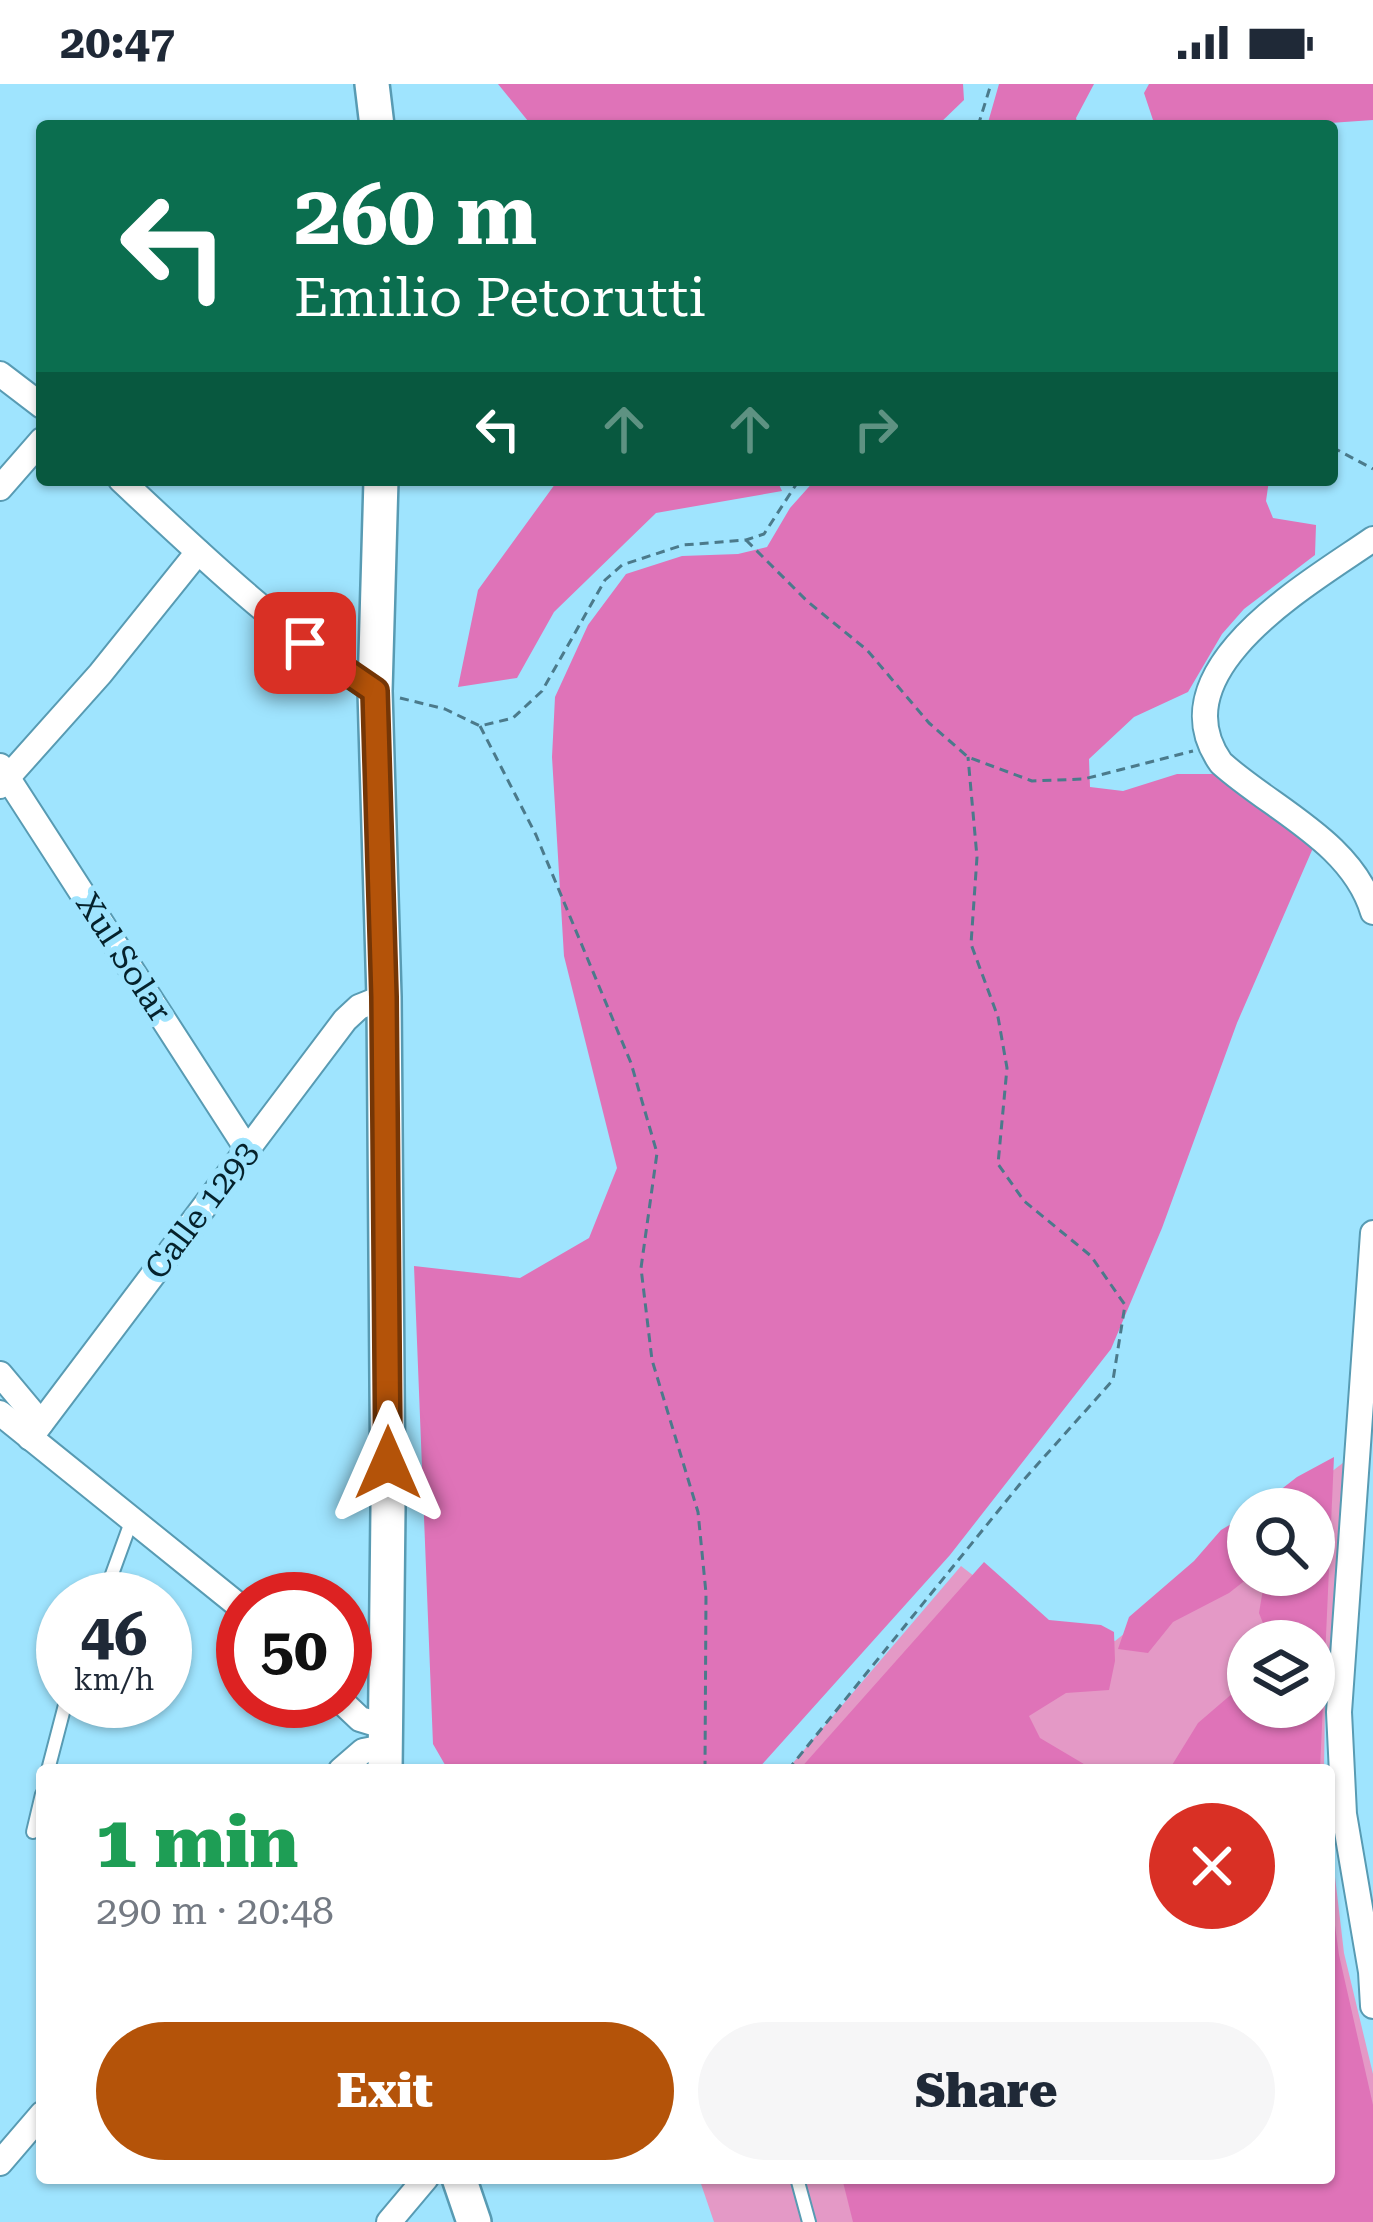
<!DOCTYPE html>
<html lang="en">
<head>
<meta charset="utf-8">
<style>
  :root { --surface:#fff; --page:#f6f6f7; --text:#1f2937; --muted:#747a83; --accent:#b45309 }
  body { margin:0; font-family:"Roboto Serif",serif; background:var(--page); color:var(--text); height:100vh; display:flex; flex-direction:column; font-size:45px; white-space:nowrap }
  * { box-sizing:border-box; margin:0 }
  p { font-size:39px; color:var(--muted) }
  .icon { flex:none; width:66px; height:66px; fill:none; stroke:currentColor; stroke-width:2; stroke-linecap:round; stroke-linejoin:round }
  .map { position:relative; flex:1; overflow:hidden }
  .side { position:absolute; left:36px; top:1680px; width:1299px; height:420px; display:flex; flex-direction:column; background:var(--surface); border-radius:12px; box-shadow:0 3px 9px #0004 }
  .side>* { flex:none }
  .hud { position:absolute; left:36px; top:36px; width:1302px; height:366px; border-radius:12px; box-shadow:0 3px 9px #0004; background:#0b6e4f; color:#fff; overflow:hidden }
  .tools { position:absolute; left:1227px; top:1404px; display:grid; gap:24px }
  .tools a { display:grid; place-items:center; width:108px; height:108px; border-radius:50%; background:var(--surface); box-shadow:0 3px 9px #0004; font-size:60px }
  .speed { position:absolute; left:36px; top:1488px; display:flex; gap:24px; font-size:60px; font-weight:700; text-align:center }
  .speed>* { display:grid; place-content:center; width:156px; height:156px; border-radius:50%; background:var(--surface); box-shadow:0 3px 9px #0004; line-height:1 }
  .speed small { font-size:30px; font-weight:400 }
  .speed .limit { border:18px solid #d22; background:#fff; color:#111 }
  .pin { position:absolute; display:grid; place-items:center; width:102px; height:102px; color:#fff; margin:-51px; border-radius:24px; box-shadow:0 6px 18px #0006 }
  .me { position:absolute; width:132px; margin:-66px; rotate:0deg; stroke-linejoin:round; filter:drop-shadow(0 0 9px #0008) }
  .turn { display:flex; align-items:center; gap:42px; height:252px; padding:0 60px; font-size:54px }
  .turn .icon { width:156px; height:156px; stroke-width:2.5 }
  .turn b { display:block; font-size:84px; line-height:102px }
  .lanes { display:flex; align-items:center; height:114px; padding:0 60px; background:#0003; justify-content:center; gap:60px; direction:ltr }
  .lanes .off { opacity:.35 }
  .round { display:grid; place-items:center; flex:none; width:126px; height:126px; border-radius:63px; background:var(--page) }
  .head { display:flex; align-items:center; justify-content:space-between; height:204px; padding:0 60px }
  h1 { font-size:72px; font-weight:800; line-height:90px; color:#1e9e55 }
  .button { display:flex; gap:24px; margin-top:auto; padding:24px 60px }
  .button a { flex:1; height:138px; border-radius:72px; background:var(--accent); color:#fff; font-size:48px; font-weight:800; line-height:138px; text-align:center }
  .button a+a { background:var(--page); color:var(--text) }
  .status { display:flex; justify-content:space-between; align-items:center; height:84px; padding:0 60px; background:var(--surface); direction:ltr }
  .status svg { height:33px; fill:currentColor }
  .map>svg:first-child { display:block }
  .green { fill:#e499c6; fill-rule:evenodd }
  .forest { fill:#df73b8 }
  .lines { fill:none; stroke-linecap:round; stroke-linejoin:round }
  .service-casing { stroke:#589bb3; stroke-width:16 }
  .minor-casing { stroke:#589bb3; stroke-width:28 }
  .secondary-casing { stroke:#589bb3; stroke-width:38 }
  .path { stroke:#4b7a8b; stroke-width:3; stroke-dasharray:9 6; stroke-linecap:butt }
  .service { stroke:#fff; stroke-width:12 }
  .minor { stroke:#fff; stroke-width:24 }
  .secondary { stroke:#fff; stroke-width:33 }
  .route-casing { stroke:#753606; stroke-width:30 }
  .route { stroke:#b45309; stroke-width:21 }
  .labels { text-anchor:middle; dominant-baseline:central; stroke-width:12; stroke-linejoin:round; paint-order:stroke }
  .street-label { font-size:33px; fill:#05222c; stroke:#9fe4fe }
</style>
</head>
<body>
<div class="status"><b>20:47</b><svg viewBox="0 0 49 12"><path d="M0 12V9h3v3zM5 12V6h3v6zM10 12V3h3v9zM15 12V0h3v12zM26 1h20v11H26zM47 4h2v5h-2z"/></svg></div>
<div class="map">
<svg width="1373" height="2138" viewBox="0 0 1373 2138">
  <rect width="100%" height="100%" fill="#9fe4fe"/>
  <g class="green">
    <path d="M1348 1375 1325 1620 1324 1686H787L961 1482 1042 1545 1115 1557 1248 1452V1491H1314V1425H1283ZM1248 1557H1314V1623H1248Z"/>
    <path d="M1329 1742 1344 1869 1373 1990V2138H714L699 2094H1329Z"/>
  </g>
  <g class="forest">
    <path d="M498 0H963L964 16 937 42H532Z"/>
    <path d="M999 0H1094L1076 34 1078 42H987Z"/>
    <path d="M1149 0H1373V36L1287 42H1155L1144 9Z"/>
    <path d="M558 396H777L782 407 656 429 554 528 517 594 458 603 478 506Z"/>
    <path d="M815 396H1269L1266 417 1273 434 1316 441 1315 471 1244 525 1222 550 1188 608 1134 633 1089 675 1090 703 1123 707 1177 690H1214L1313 764 1237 939 1162 1144 1111 1265 950 1471 757 1686H448L433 1660 414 1182 520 1194 589 1154 617 1084 564 872 552 673 555 613 588 541 626 490 682 472 738 470 767 463 790 424Z"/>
    <path d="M1334 1373 1320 1686H1169L1198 1639 1248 1596V1623H1314V1557H1270L1259 1529 1264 1499 1252 1491H1314V1425H1256L1297 1393Z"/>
    <path d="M1248 1430V1491H1252L1229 1509 1173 1538 1148 1569 1118 1565 1129 1533 1194 1477 1221 1446Z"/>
    <path d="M984 1478 1049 1536 1101 1541 1114 1548 1115 1577 1109 1606 1066 1609 1029 1632 1040 1654 1094 1686H799Z"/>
    <path d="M1329 1797 1339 1871 1373 2021V2138H853L842 2094H1329Z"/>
  </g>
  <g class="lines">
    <g class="service-casing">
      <g id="service">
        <path d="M103 1515 131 1438"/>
        <path d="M48 1686 66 1617"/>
        <path d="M33 1748 42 1710"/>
        <path d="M797 2094 809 2138"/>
      </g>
    </g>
    <g class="minor-casing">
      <g id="minor">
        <path d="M0 290 42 322"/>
        <path d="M121 396C201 471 282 549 375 607"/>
        <path d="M0 404 42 356"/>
        <path d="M1373 455C1310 499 1155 586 1221 679 1272 725 1352 758 1373 828"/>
        <path d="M0 682 247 1065"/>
        <path d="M0 702 100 590 198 468"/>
        <path d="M1373 1149 1339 1628 1344 1730 1371 1888 1373 1922"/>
        <path d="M0 1290 41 1339"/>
        <path d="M0 1329 243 1525"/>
        <path d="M30 1354 345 936 359 923 384 913"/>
        <path d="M341 1617 360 1635 383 1642"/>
        <path d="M341 1686 363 1667 384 1663"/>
        <path d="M0 2079 42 2030"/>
        <path d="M389 2138 426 2094"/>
      </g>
    </g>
    <g class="secondary-casing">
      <g id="secondary">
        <path d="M372 0 377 42"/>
        <path d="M381 396 375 607 384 913 388 1425 385 1686"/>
        <path d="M459 2094 474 2138"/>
      </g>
    </g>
    <g class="path">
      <path d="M978 42 991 0"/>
      <path d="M1332 363 1373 385"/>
      <path d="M746 456 807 517 867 566 929 639 968 673 1032 697 1084 695 1193 667"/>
      <path d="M400 614 445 625 480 642 513 634 542 607 605 496 622 481 683 461 746 456 764 450 799 396"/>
      <path d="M480 642 536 751 631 979 657 1069 641 1184 652 1276 698 1428 706 1509 705 1686"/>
      <path d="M788 1686 1020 1400 1113 1296 1125 1221 1091 1172 1024 1117 998 1080 1007 984 998 933 971 860 977 773 968 673"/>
    </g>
    <use href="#service" class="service"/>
    <use href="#minor" class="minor"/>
    <use href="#secondary" class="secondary"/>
  </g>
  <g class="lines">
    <g class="route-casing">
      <path id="route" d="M305 559 375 607 384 913 388 1379"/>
    </g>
    <use href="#route" class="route"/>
  </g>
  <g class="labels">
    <g class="street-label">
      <text transform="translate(124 873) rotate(57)">Xul Solar</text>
      <text transform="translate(201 1126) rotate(-53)">Calle 1293</text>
    </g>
  </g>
</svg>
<div class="tools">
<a><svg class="icon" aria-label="search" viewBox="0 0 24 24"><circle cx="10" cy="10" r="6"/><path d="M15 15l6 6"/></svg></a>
<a><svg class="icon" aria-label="layers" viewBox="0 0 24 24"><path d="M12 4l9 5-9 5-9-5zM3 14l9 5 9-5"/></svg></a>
</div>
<div class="speed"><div>46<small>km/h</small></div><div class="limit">50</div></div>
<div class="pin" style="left:305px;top:559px;background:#d93025"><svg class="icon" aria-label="arrive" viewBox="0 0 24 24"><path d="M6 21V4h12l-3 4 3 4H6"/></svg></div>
<svg class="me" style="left:388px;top:1379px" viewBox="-20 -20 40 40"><path d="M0-17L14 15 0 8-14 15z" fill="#b45309" stroke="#fff" stroke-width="4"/></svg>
<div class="hud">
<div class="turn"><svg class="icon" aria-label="left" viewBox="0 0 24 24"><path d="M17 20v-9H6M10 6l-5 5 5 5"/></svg><div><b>260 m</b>Emilio Petorutti</div></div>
<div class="lanes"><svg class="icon" aria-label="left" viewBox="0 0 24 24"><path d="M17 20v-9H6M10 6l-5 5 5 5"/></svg><svg class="icon off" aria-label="ahead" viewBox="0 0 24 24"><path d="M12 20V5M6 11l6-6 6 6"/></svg><svg class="icon off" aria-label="ahead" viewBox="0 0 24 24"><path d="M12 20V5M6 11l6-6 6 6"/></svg><svg class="icon off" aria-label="right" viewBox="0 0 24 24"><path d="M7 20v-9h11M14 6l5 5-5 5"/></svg></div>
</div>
<section class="side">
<div class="head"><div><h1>1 min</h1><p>290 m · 20:48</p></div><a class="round" style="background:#d93025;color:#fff"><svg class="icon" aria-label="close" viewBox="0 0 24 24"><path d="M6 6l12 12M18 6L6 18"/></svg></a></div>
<div class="button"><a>Exit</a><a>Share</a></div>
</section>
</div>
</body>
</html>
